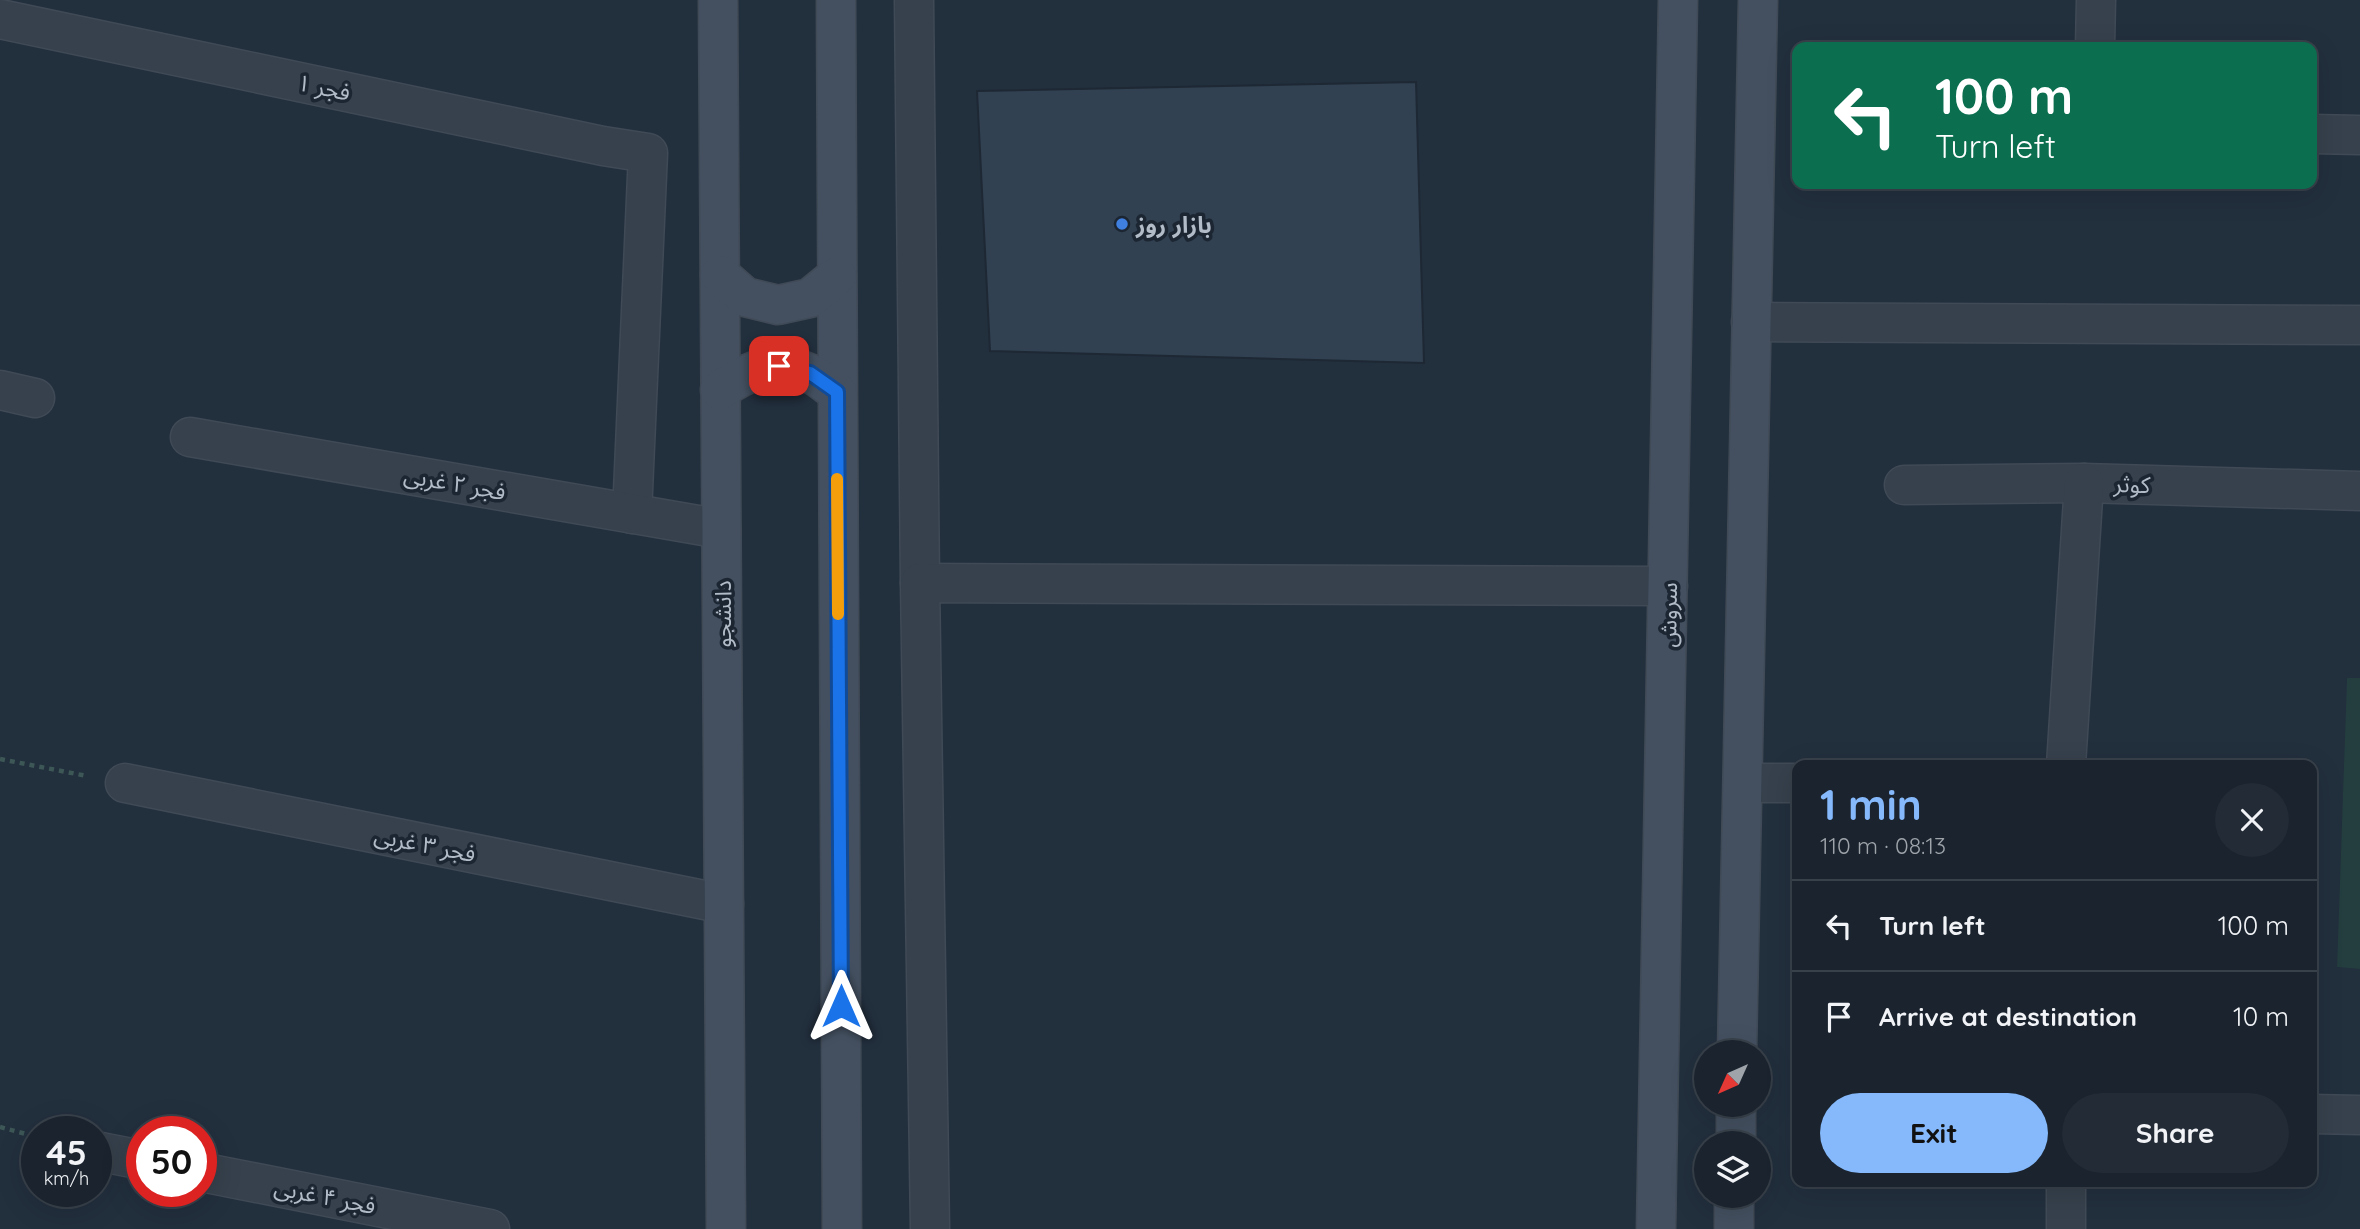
<!DOCTYPE html>
<html lang="en">
<head>
<meta charset="utf-8">
<style>
  :root { --surface:#1a232e; --page:#232b36; --text:#f1f3f6; --muted:#9fa4aa; --line:#38404a; --accent:#85b9fb }
  body { margin:0; font-family:Quicksand,"Noto Sans Arabic",sans-serif; background:var(--page); color:var(--text); height:100vh; display:flex; flex-direction:column; font-size:26px; white-space:nowrap }
  * { box-sizing:border-box; margin:0 }
  p { font-size:23px; color:var(--muted) }
  .icon { flex:none; width:38px; height:38px; fill:none; stroke:currentColor; stroke-width:2; stroke-linecap:round; stroke-linejoin:round }
  .map { position:relative; flex:1; overflow:hidden }
  .drawer { position:absolute; left:1792px; top:760px; width:525px; height:427px; display:flex; flex-direction:column; background:var(--surface); border-radius:14px; box-shadow:0 7px 28px #0002,0 0 0 2px var(--line) }
  .drawer>* { flex:none }
  .guide { position:absolute; left:1792px; top:42px; width:525px; height:147px; border-radius:14px; box-shadow:0 7px 28px #0002,0 0 0 2px var(--line); background:#0b6e4f; color:#fff; overflow:hidden }
  .needle { width:46px; rotate:225deg }
  .controls { position:absolute; left:1694px; top:1040px; display:grid; gap:14px }
  .controls a { display:grid; place-items:center; width:77px; height:77px; border-radius:50%; background:var(--surface); box-shadow:0 7px 28px #0002,0 0 0 2px var(--line); font-size:35px }
  .speed { position:absolute; left:21px; top:1116px; display:flex; gap:14px; font-size:35px; font-weight:700; text-align:center }
  .speed>* { display:grid; place-content:center; width:91px; height:91px; border-radius:50%; background:var(--surface); box-shadow:0 7px 28px #0002,0 0 0 2px var(--line); line-height:1 }
  .speed small { font-size:18px; font-weight:400 }
  .speed .limit { border:10px solid #d22; background:#fff; color:#111 }
  .pin { position:absolute; display:grid; place-items:center; width:60px; height:60px; color:#fff; margin:-30px; border-radius:14px; box-shadow:0 4px 10px #0006 }
  .me { position:absolute; width:77px; margin:-38px; rotate:0deg; stroke-linejoin:round; filter:drop-shadow(0 0 5px #0008) }
  .turn { display:flex; align-items:center; gap:24px; height:147px; padding:0 28px; font-size:32px }
  .turn .icon { width:91px; height:91px; stroke-width:2.5 }
  .turn b { display:block; font-size:49px; line-height:60px }
  .round { display:grid; place-items:center; flex:none; width:74px; height:74px; border-radius:37px; background:var(--page) }
  .head { display:flex; align-items:center; justify-content:space-between; height:119px; padding:0 28px }
  h1 { font-size:42px; font-weight:800; line-height:52px; color:var(--accent) }
  .action { display:flex; gap:14px; margin-top:auto; padding:14px 28px }
  .action a { flex:1; height:80px; border-radius:42px; background:var(--accent); color:#111; font-size:28px; font-weight:800; line-height:80px; text-align:center }
  .action a+a { background:var(--page); color:var(--text) }
  ul { padding:0; list-style:none }
  li { display:flex; align-items:center; gap:21px; height:91px; padding:0 28px; border-top:2px solid var(--line) }
  li div { flex:1 }
  li b { display:block; font-size:26px }
  li em { font-style:normal }
  .map>svg:first-child { display:block }
  .green { fill:#243d3e }
  .building { fill:#314151; stroke:#1e2834; stroke-width:2 }
  .lines { fill:none; stroke-linecap:round; stroke-linejoin:round }
  .street-casing { stroke:#404a56; stroke-width:41 }
  .secondary-casing { stroke:#404a56; stroke-width:41 }
  .path { stroke:#3d5656; stroke-width:4.5; stroke-dasharray:5 5; stroke-linecap:butt }
  .street { stroke:#36414d; stroke-width:38 }
  .secondary { stroke:#445060; stroke-width:38 }
  .route-casing { stroke:#114b97; stroke-width:18 }
  .route { stroke:#1a73e8; stroke-width:12 }
  .slow { stroke:#f59e0b; stroke-width:12 }
  .shop-dot { fill:#3f7fe0; stroke:#1c2632; stroke-width:2.5 }
  .labels { text-anchor:middle; dominant-baseline:central; stroke-width:7; stroke-linejoin:round; paint-order:stroke }
  .street-label { font-size:23px; fill:#b2bcc9; stroke:#1c2632 }
  .poi-label { font-size:23px; font-weight:bold; fill:#b2bcc9; stroke:#1c2632; text-anchor:start }
</style>
</head>
<body>
<div class="map">
<svg width="2360" height="1229" viewBox="0 0 2360 1229">
  <rect width="100%" height="100%" fill="#222f3d"/>
  <path class="green" d="M2347 678H2360V969L2337 967Z"/>
  <path class="building" d="M1416 82 1424 363 990 351 977 91Z"/>
  <g class="lines">
    <g class="street-casing">
      <g id="street">
        <path d="M914 0 920 583"/>
        <path d="M0 19 603 146 648 153 632 514"/>
        <path d="M2095 47 2096 0"/>
        <path d="M2312 134 2360 135"/>
        <path d="M1751 322 2360 325"/>
        <path d="M0 390 35 398"/>
        <path d="M190 437 721 529"/>
        <path d="M1904 485 2084 483 2360 491"/>
        <path d="M2066 765 2084 483"/>
        <path d="M125 783 724 904"/>
        <path d="M1743 783H1797"/>
        <path d="M2312 1114 2360 1115"/>
        <path d="M96 1151 142 1160"/>
        <path d="M201 1172 490 1229"/>
        <path d="M2066 1181V1229"/>
        <path d="M930 1229 920 583 1668 586"/>
      </g>
    </g>
    <g class="secondary-casing">
      <g id="secondary">
        <path d="M718 0 726 1229"/>
        <path d="M836 0 842 1229"/>
        <path d="M720 275 745 297 778 305 810 298 837 276"/>
        <path d="M720 390C749 370 774 359 809 373 819 377 828 386 837 392"/>
        <path d="M1737 1052 1758 0"/>
        <path d="M1736 1143V1104"/>
        <path d="M1656 1229 1678 0"/>
        <path d="M1734 1229V1195"/>
      </g>
    </g>
    <g class="path">
      <path d="M0 759 87 776"/>
      <path d="M0 1127 37 1137"/>
    </g>
    <use href="#street" class="street"/>
    <use href="#secondary" class="secondary"/>
  </g>
  <g class="lines">
    <g class="route-casing">
      <path id="route" d="M779 366 810 373 837 392 841 1006"/>
    </g>
    <use href="#route" class="route"/>
    <path class="slow" d="M837 479 838 614"/>
  </g>
  <circle class="shop-dot" cx="1122" cy="224" r="7"/>
  <g class="labels">
    <g class="street-label">
      <text transform="translate(324 87) rotate(12)">فجر ۱</text>
      <text transform="translate(455 483) rotate(10)">فجر ۲ غربی</text>
      <text transform="translate(2132 484) rotate(2)">کوثر</text>
      <text transform="translate(722 614) rotate(-90)">دانشجو</text>
      <text transform="translate(1668 615) rotate(-89)">سروش</text>
      <text transform="translate(425 844) rotate(11)">فجر ۳ غربی</text>
      <text transform="translate(325 1196) rotate(11)">فجر ۴ غربی</text>
    </g>
    <g class="poi-label">
      <text x="1136" y="224">بازار روز</text>
    </g>
  </g>
</svg>
<div class="controls">
<a><svg class="needle" viewBox="-14 -14 28 28"><path d="M0-13l5 13h-10z" fill="#e53935"/><path d="M0 13l5-13h-10z" fill="#9fa4aa"/></svg></a>
<a><svg class="icon" aria-label="layers" viewBox="0 0 24 24"><path d="M12 4l9 5-9 5-9-5zM3 14l9 5 9-5"/></svg></a>
</div>
<div class="speed"><div>45<small>km/h</small></div><div class="limit">50</div></div>
<div class="pin" style="left:779px;top:366px;background:#d93025"><svg class="icon" aria-label="arrive" viewBox="0 0 24 24"><path d="M6 21V4h12l-3 4 3 4H6"/></svg></div>
<svg class="me" style="left:841px;top:1006px" viewBox="-20 -20 40 40"><path d="M0-17L14 15 0 8-14 15z" fill="#1a73e8" stroke="#fff" stroke-width="4"/></svg>
<div class="guide">
<div class="turn"><svg class="icon" aria-label="left" viewBox="0 0 24 24"><path d="M17 20v-9H6M10 6l-5 5 5 5"/></svg><div><b>100 m</b>Turn left</div></div>
</div>
<section class="drawer">
<div class="head"><div><h1>1 min</h1><p>110 m · 08:13</p></div><a class="round"><svg class="icon" aria-label="close" viewBox="0 0 24 24"><path d="M6 6l12 12M18 6L6 18"/></svg></a></div>
<ul>
<li><svg class="icon" aria-label="left" viewBox="0 0 24 24"><path d="M17 20v-9H6M10 6l-5 5 5 5"/></svg><div><b>Turn left</b></div><em>100 m</em></li>
<li><svg class="icon" aria-label="arrive" viewBox="0 0 24 24"><path d="M6 21V4h12l-3 4 3 4H6"/></svg><div><b>Arrive at destination</b></div><em>10 m</em></li>
</ul>
<div class="action"><a>Exit</a><a>Share</a></div>
</section>
</div>
</body>
</html>
